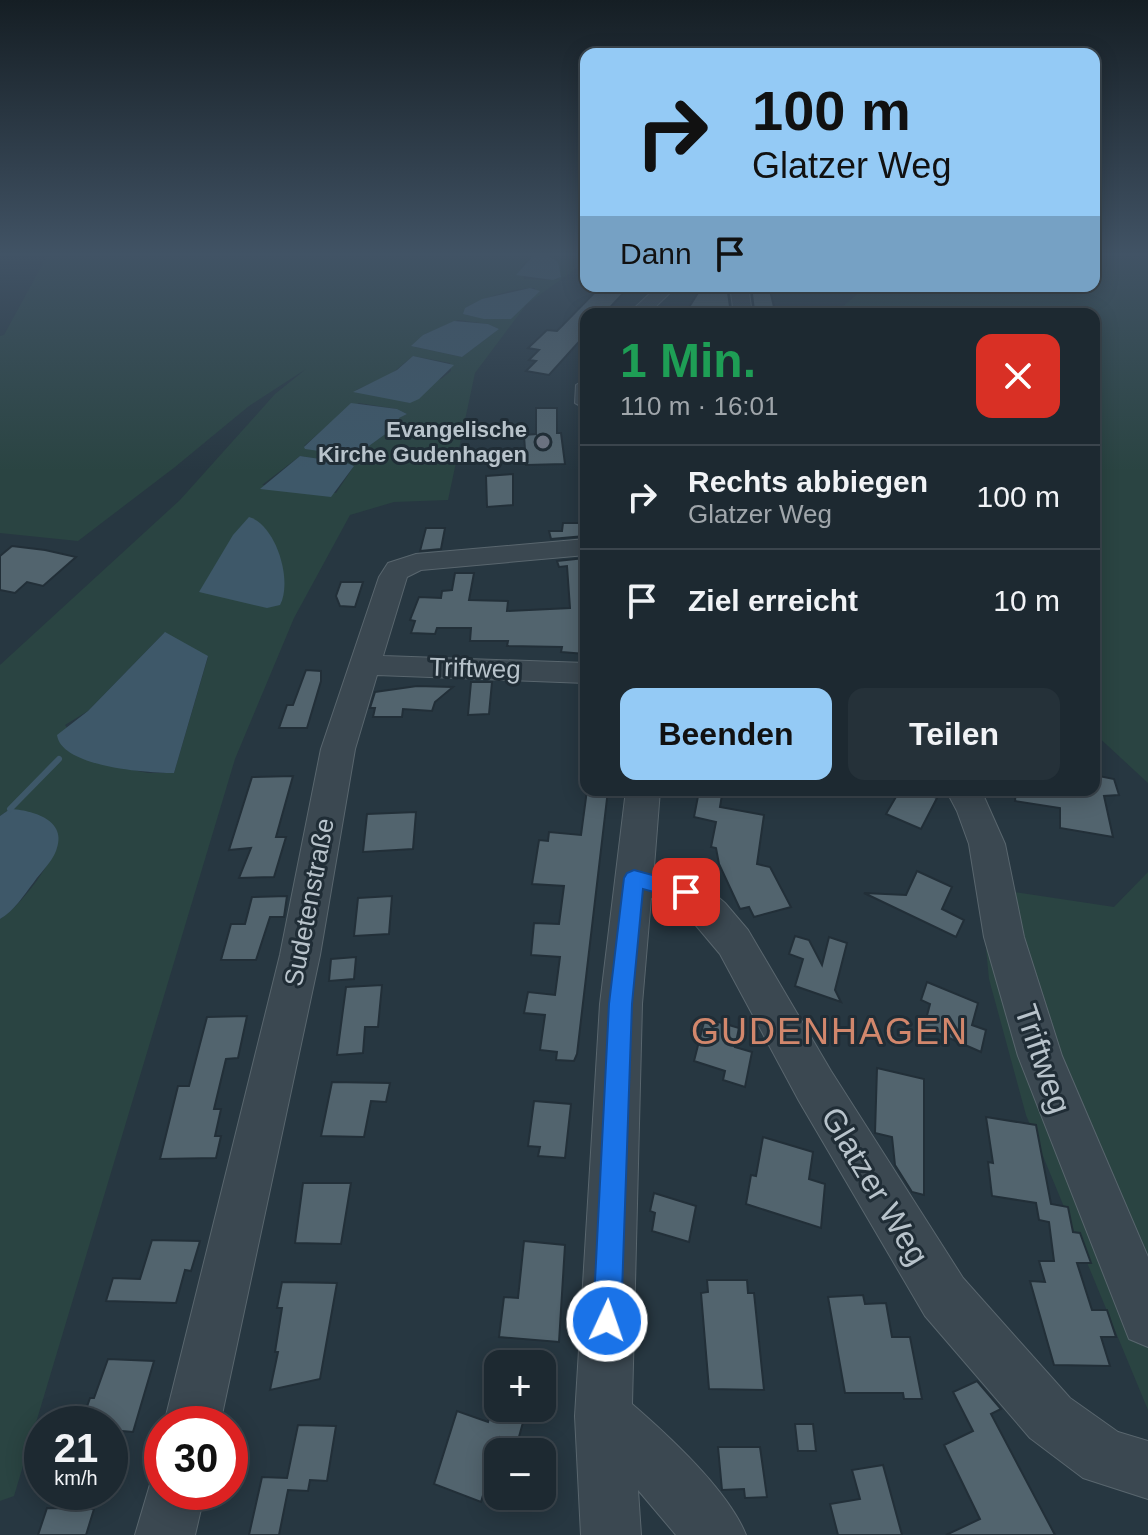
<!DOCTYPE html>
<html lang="de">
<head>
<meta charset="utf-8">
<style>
  :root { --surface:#1d2931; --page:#253139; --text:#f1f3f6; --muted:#a0a6ab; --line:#3b454d; --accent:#94caf5 }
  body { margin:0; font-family:Helvetica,sans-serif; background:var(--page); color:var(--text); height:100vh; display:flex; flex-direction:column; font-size:30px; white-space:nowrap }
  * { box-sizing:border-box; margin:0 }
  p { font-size:26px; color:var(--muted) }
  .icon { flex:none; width:44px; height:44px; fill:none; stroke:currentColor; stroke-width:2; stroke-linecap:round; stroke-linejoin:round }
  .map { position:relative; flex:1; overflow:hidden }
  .details { position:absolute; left:580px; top:308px; width:520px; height:488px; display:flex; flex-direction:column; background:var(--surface); border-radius:16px; box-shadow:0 4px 20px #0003,0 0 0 2px var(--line) }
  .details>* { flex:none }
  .banner { position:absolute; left:580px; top:48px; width:520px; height:244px; border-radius:16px; box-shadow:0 4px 20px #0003,0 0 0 2px var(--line); background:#94caf5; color:#111; overflow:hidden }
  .buttons { position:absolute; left:484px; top:1350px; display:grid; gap:16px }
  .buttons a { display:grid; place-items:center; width:72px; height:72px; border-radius:16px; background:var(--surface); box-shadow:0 4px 20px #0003,0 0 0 2px var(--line); font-size:40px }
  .speed { position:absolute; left:24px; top:1406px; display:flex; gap:16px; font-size:40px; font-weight:700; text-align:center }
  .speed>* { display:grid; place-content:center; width:104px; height:104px; border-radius:50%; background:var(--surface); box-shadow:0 4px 20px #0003,0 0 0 2px var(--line); line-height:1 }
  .speed small { font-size:20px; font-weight:400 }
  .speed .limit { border:12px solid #d22; background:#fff; color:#111 }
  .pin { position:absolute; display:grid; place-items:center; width:68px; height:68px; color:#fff; margin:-34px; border-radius:16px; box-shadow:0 4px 12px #0006 }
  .me { position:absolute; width:88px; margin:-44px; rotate:3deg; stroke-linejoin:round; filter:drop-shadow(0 0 6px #0008) }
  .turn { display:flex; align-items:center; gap:28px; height:168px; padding:0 40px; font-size:36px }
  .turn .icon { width:104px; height:104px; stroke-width:2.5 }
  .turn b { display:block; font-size:56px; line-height:68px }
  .then { display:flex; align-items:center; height:76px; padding:0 40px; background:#0003; gap:16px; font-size:30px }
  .round { display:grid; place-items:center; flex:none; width:84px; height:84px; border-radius:16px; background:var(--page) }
  .head { display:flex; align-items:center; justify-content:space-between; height:136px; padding:0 40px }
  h1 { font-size:48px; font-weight:700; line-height:60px; color:#1e9e55 }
  .button { display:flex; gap:16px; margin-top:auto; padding:16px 40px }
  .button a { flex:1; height:92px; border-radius:16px; background:var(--accent); color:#111; font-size:32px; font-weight:700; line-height:92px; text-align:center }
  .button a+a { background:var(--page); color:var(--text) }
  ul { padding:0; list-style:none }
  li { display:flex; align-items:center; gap:24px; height:104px; padding:0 40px; border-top:2px solid var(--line) }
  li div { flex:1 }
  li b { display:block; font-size:30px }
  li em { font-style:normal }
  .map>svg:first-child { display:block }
  .green { fill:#2a4442; fill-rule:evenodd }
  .water { fill:#3e5869 }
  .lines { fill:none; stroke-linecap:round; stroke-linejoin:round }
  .stream { stroke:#3e5869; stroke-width:6 }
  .building { fill:#52646e; stroke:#222f38; stroke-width:2 }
  .minor-casing { stroke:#59666e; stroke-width:2 }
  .minor { fill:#3b4851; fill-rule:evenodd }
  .route { fill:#1a73e8; stroke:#114b97; stroke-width:2 }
  .worship-dot { fill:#6b7280; stroke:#202d36; stroke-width:3 }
  .labels { text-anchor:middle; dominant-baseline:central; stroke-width:6; stroke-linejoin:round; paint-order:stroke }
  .far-poi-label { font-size:22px; font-weight:bold; fill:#b8c3cb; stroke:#202d36; text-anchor:end }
  .street-label { font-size:26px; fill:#b8c3cb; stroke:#202d36 }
  .near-street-label { font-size:32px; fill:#b8c3cb; stroke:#202d36 }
  .near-quarter-label { font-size:36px; letter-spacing:2px; fill:#d2876c; stroke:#202d36 }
</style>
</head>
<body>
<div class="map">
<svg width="1148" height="1535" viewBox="0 0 1148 1535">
  <rect width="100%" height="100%" fill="#273741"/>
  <g class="green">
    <path d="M47 256H533L521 266 524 279 553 280 558 279 559 266 548 256H586V261L526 305 475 373 448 500 394 502 350 515 294 618 235 759 14 1496 0 1501V919C21 906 56 860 58 836L10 809 0 816V665L180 500 275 394 306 369 249 406 175 467 78 541 0 533V336L4 335ZM535 288 534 297 511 319 466 315 465 308C486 297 511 288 535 288ZM458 320 488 324 499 329 462 357 415 347 423 335ZM413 356 450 363 451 371 441 379 356 390 390 375ZM359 403 397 409 407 414 399 418 398 425C352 457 360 461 304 446L341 414ZM300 456 347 463 354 466 336 493 262 485ZM164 633 208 657 174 773H148L92 762 65 725 88 711Z"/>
    <path d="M1094 256H1148V783L1094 733V314H834L867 286H1094Z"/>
    <path d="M1148 872V1410L1026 1115 989 979 980 887 1114 907Z"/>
  </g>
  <g class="water">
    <path d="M533 256H548L558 262 561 277 553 280 516 275Z"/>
    <path d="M530 288 540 291 511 319H484L463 314 465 308 482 299Z"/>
    <path d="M454 321 488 324 499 329 462 357 411 346 423 335Z"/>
    <path d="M413 356 454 365 419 399 410 403 353 392 397 370Z"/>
    <path d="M351 403 397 409 407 414 399 418 398 425 355 456 305 449 304 447Z"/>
    <path d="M300 456 347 463 354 466 331 497 260 489Z"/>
    <path d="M249 517C276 525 293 581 280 605L267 608 199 592 233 535Z"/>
    <path d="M165 632 208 656 174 773C147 773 61 767 57 735L88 711Z"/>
    <path d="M10 809C32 810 69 820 56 851 52 862 40 873 34 882 23 896 15 910 0 919V816Z"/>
  </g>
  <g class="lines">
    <path class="stream" d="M10 809 59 759"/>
  </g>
  <g class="building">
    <path d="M601 286H630L604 314H586V334L549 375 526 371 536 361 529 360 539 350 528 348 547 330 557 331Z"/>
    <path d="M707 286H727L731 313 686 312 701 288Z"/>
    <path d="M751 286H769L775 311 754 310Z"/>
    <path d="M536 408H557V433H561L565 464 526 465 524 435 536 434Z"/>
    <path d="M513 474V505L487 507 486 476Z"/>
    <path d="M563 523H586L585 536 551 539 549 531H562Z"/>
    <path d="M426 528H445L441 549 420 551Z"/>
    <path d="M12 546 45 550 76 557 43 586 27 582 15 593 0 590V556Z"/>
    <path d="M585 558 586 654 561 652 562 647 507 646 508 641H470L471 628H437L435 634 411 633 415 621 410 620 419 597 441 598 442 591 452 590 455 573H474L469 600 508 601 507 611 570 608 567 566 559 567 557 561Z"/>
    <path d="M341 582H363L355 607 340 606 336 596Z"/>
    <path d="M306 670 321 671V681L307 728H279L287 705H293Z"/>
    <path d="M471 682H492L489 714 468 715Z"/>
    <path d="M417 686 453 687 435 702 432 711 403 709 402 717H373L375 708H370L375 692Z"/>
    <path d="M1094 775 1114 779 1119 795 1104 796 1113 837 1060 828V808L1015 801 1016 790H1094Z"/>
    <path d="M293 776 276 837H286L274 877 239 878 251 848 229 850 252 777Z"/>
    <path d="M587 790H608L577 1054 574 1061 556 1060 557 1052 540 1050 545 1015 524 1013 528 992 555 995 560 957 531 955 534 923 559 924 564 886 532 884 539 840 548 841 549 832 581 835Z"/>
    <path d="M900 790H918L937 798 921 829 886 814Z"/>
    <path d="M699 791 722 795 720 807 764 815 757 864 770 867 791 907 754 917 749 907 740 909 719 864 716 848 711 847 716 822 694 817Z"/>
    <path d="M416 812 413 849 363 852 367 814Z"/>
    <path d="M917 871 952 887 942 909 964 920 956 937 864 893 906 895Z"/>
    <path d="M287 896 284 917H270L256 960H221L231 924H245L252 897Z"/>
    <path d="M392 896 389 934 354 936 358 898Z"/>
    <path d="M795 936 809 940 822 965 829 937 847 943 835 990 841 1002 795 986 803 959 789 954Z"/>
    <path d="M356 957 354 979 329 981 331 959Z"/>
    <path d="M927 982 978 1003 972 1025 986 1030 981 1052 924 1027 930 1004 921 1000Z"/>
    <path d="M382 985 378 1027H365L363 1053 337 1055 346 987Z"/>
    <path d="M247 1016 238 1058 226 1059 214 1109H221L215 1136H221L216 1158 160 1159 178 1086H189L207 1017Z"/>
    <path d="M705 1018 739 1028 735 1047 752 1052 745 1087 723 1080 725 1071 694 1061Z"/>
    <path d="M877 1068 924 1079V1195L912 1192 895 1165 892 1137 875 1133Z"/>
    <path d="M332 1082 390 1083 386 1102 371 1101 364 1137 321 1136Z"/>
    <path d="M534 1101 571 1104 565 1158 538 1156 540 1147 528 1146Z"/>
    <path d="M986 1117 1036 1125 1051 1204 1068 1207 1073 1232 1080 1233 1091 1263H1077L1092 1310H1107L1116 1337H1101L1110 1366 1054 1365 1030 1281 1045 1282 1039 1261H1054L1049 1222 1039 1220 1036 1203 992 1196 988 1162 993 1163Z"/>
    <path d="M763 1137 813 1152 809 1179 825 1184 821 1228 746 1204 751 1175 756 1176Z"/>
    <path d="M303 1183H351L341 1244 295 1243Z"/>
    <path d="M654 1193 696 1206 689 1242 652 1231 655 1213 650 1211Z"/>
    <path d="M152 1240 200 1241 191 1271 185 1270 176 1303 106 1301 113 1278 140 1279Z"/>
    <path d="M524 1241 565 1245 559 1342 499 1337 504 1297 518 1298Z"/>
    <path d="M707 1280H747L748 1293H754L764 1390 709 1389 701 1293 708 1292Z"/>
    <path d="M282 1282 337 1283 320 1379 270 1390 278 1352H275L282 1308H277Z"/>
    <path d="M863 1295 865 1304 886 1303 892 1337H910L922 1399H904L903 1393H845L828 1297Z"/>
    <path d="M108 1359 154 1361 133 1432 110 1430V1424H81L90 1398H94Z"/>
    <path d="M977 1381 1001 1409 991 1414 1055 1535H946L980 1519 944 1445 973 1431 953 1392Z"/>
    <path d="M492 1408H527L517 1444 500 1437 481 1502 434 1484 457 1411 488 1422Z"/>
    <path d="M795 1424H813L816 1451H798Z"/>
    <path d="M298 1425 336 1426 327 1481 310 1480 308 1491 288 1490 279 1535H249L262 1477 287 1478Z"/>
    <path d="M718 1447H760L767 1497 745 1498 744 1489 722 1490Z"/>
    <path d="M883 1465 902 1535H838L830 1504 860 1499 852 1470Z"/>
    <path d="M47 1508 94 1509 86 1535H38Z"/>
  </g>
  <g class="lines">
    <g class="minor-casing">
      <g id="minor">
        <path d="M658 286H677L648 314H628Z"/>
        <path d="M730 286H748L752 314H734Z"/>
        <path d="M586 379V409L575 403 576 385Z"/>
        <path d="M586 539V555L421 570 407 577 383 656 586 663V683L377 675 355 749 320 955 220 1424H164L280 955 321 749 379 577 388 563 416 554Z"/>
        <path d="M626 790H660L654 867 705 886 725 903 748 930 831 1071 963 1278 1070 1398 1118 1432 1148 1441V1499L1083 1478 1030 1438 925 1316 799 1101 720 954 688 916 667 903 651 898 642 1004 632 1404C669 1436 728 1490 746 1535H676L638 1490 641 1535H581L575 1416 600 1004Z"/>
        <path d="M946 790H981L1005 844 1024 937 1062 1056 1148 1257V1347L1129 1339 1018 1056 984 937 969 844 957 811Z"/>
        <path d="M162 1468V1492H205L195 1535H135L154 1471Z"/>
      </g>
    </g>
    <use href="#minor" class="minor"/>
  </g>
  <linearGradient id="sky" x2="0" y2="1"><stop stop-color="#151e24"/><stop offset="0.54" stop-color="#415365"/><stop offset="1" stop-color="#415365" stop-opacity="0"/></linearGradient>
  <rect width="1148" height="471" fill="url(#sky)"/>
  <path class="route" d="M634 870 693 886 696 892 693 898 686 901 643 889 632 1004 621 1321 617 1331 607 1335 597 1331 593 1321 609 1004 624 878 627 873Z"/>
  <circle class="worship-dot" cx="543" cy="442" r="8"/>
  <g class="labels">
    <g class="far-poi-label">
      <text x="527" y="429">Evangelische<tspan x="527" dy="25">Kirche Gudenhagen</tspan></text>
    </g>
    <g class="street-label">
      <text transform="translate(475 668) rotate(2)">Triftweg</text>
      <text transform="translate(309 902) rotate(-79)">Sudetenstraße</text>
    </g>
    <g class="near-street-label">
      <text transform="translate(1043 1059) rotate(71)">Triftweg</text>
      <text transform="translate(875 1186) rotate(59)">Glatzer Weg</text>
    </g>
    <g class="near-quarter-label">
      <text x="830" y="1031">GUDENHAGEN</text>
    </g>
  </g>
</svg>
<div class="buttons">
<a>+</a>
<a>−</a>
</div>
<div class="speed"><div>21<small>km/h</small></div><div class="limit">30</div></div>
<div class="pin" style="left:686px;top:892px;background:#d93025"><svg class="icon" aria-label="arrive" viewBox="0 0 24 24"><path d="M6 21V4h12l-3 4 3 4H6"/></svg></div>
<svg class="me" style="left:607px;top:1321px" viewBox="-20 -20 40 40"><circle r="17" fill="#1a73e8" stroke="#fff" stroke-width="3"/><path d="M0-11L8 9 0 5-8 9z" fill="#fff"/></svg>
<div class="banner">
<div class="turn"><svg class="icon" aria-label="right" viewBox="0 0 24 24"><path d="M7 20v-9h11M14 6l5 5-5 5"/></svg><div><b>100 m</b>Glatzer Weg</div></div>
<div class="then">Dann<svg class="icon" aria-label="arrive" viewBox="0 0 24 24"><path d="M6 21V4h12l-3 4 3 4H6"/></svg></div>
</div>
<section class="details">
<div class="head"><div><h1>1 Min.</h1><p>110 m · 16:01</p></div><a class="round" style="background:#d93025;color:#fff"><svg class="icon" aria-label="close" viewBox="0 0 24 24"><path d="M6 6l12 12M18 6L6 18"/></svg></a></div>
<ul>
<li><svg class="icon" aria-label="right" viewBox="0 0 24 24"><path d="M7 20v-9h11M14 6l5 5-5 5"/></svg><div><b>Rechts abbiegen</b><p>Glatzer Weg</p></div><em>100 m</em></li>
<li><svg class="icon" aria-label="arrive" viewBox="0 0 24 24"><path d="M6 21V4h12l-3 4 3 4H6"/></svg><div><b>Ziel erreicht</b></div><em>10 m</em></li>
</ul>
<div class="button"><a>Beenden</a><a>Teilen</a></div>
</section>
</div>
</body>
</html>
